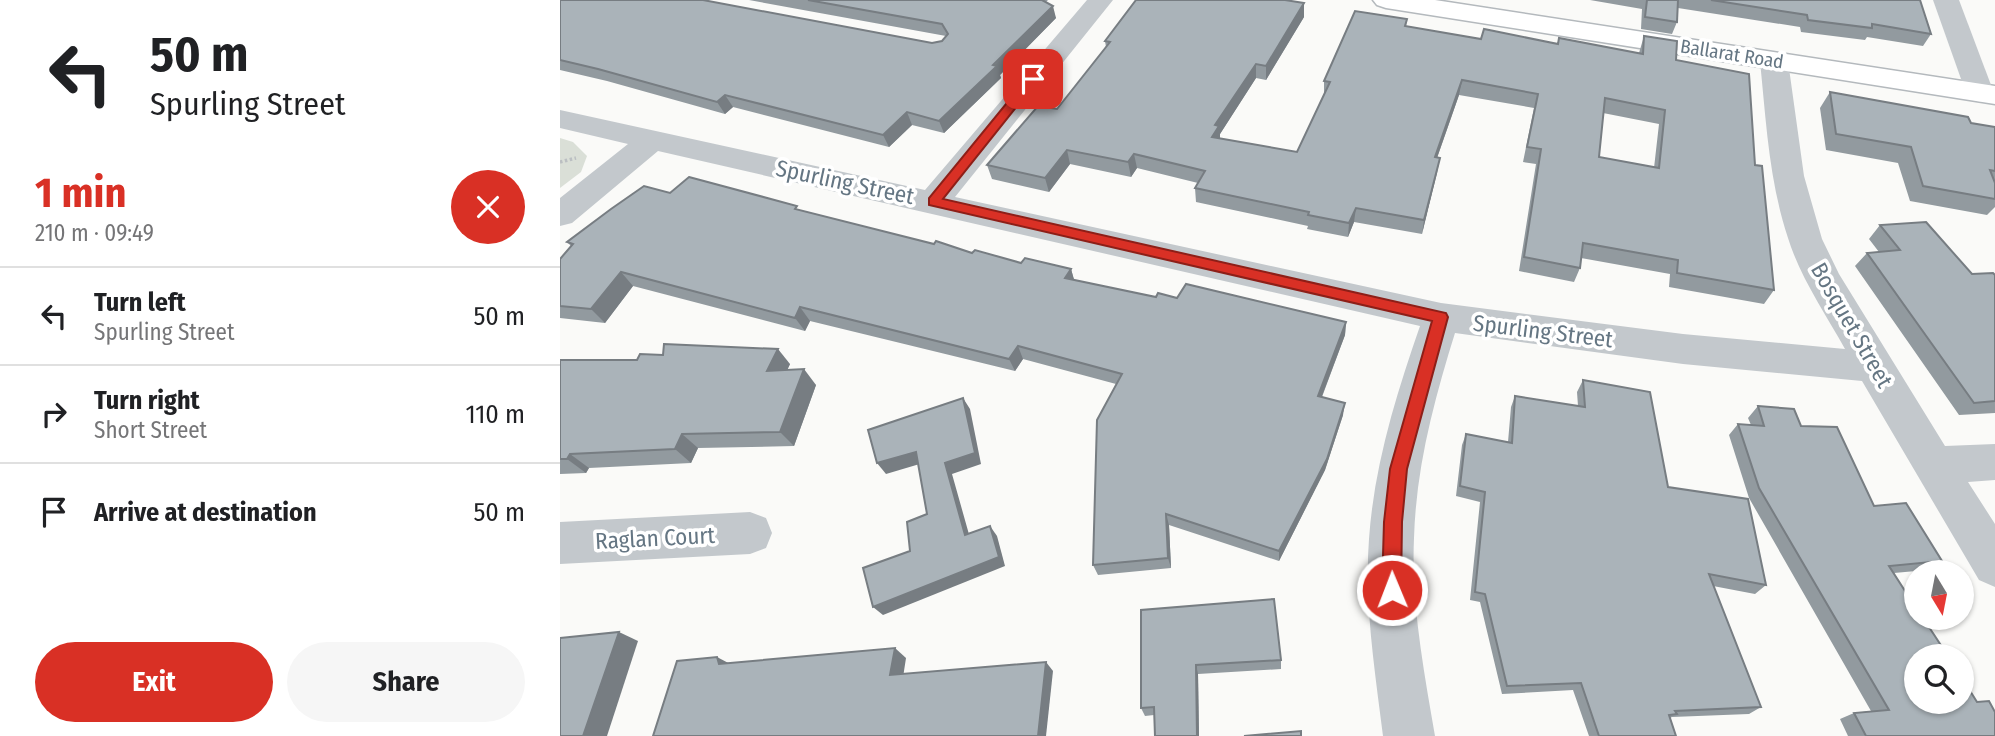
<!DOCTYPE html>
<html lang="en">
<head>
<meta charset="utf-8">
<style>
  :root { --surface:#fff; --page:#f6f6f6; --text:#202124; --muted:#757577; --line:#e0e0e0; --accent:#d93025 }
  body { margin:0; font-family:"Fira Sans Condensed",sans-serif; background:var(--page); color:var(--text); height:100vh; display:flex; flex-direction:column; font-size:26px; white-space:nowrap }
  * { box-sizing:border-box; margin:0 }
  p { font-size:23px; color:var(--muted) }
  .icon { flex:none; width:38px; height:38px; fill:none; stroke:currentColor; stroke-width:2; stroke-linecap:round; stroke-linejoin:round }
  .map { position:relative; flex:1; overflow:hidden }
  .details { display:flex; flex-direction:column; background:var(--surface); width:560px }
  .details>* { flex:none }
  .top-card { background:#fff; color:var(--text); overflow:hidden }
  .needle { width:46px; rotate:170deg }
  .buttons { position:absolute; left:1344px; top:560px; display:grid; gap:14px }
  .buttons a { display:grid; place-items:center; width:70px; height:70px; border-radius:50%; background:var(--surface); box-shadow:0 2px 5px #0004; font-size:35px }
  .pin { position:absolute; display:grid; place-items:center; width:60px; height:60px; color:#fff; margin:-30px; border-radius:14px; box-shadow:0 4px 10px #0006 }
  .me { position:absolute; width:77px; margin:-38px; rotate:359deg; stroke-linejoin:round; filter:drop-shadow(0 0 5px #0008) }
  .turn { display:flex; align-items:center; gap:24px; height:147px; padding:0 35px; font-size:32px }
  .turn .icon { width:91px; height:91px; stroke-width:2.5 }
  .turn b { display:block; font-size:49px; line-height:60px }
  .round { display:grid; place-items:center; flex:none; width:74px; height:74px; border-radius:37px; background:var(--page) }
  .headline { display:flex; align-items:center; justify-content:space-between; height:119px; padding:0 35px }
  h1 { font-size:42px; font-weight:700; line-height:52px; color:var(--accent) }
  .action { display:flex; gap:14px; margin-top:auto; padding:14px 35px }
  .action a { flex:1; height:80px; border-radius:42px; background:var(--accent); color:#fff; font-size:28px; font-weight:700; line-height:80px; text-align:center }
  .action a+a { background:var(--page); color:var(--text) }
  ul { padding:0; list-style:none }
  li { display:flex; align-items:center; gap:21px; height:98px; padding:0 35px; border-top:2px solid var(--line) }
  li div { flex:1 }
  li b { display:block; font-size:26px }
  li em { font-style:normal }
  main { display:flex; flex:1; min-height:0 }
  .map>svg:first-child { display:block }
  .green { fill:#dadfd7 }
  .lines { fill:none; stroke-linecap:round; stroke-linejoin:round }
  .highway-casing { stroke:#b4b9bd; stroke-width:3 }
  .path { stroke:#bbbfc2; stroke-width:3.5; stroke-dasharray:2.5 2.5; stroke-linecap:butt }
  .minor { fill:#c3c8cc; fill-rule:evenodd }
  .highway { fill:#fff; fill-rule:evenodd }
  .wall { fill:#929a9f; fill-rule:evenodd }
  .shaded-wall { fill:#777d82 }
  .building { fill:#aab3b9; stroke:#777d82; stroke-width:2; fill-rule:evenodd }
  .route { fill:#d93025; stroke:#8d1f18; stroke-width:2 }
  .labels { text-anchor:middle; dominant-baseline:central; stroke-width:7; stroke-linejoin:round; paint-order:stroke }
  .far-street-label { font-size:19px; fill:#657683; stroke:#fff }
  .street-label { font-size:23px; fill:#657683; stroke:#fff }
</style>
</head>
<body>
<main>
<section class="details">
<div class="top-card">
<div class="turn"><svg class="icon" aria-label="left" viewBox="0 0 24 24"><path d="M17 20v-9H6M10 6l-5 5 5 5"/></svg><div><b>50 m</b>Spurling Street</div></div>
</div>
<div class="headline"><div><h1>1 min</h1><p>210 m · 09:49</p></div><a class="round" style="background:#d93025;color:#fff"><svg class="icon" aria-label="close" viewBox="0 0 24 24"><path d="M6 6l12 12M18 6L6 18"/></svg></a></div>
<ul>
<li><svg class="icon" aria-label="left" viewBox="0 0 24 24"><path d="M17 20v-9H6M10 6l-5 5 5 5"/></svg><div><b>Turn left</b><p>Spurling Street</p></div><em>50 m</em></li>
<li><svg class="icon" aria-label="right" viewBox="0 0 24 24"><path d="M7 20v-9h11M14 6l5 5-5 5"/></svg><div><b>Turn right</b><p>Short Street</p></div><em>110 m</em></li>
<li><svg class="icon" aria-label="arrive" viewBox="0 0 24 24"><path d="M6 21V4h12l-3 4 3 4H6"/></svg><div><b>Arrive at destination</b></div><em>50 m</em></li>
</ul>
<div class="action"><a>Exit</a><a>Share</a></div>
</section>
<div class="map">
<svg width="1435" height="736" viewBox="0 0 1435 736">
  <rect width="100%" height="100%" fill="#fafaf8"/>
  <path class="green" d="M0 138 13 142 27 156 21 172 0 188Z"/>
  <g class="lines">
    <g class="highway-casing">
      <path id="highway" d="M813 0H875L1435 86V104L826 8 817 5Z"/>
    </g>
    <path class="path" d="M0 162 16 158"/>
    <g class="minor">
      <path d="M527 0H553L395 197 881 303 1123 334 1285 349C1265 313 1240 277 1228 238 1209 181 1206 120 1200 61L1204 55 1214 53 1224 55 1228 61 1244 176 1262 239 1279 274 1385 446 1435 444V480L1408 482 1435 524V587L1419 580 1302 381 1123 364 895 333C874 400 856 468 854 538 851 604 864 671 875 736H823C815 671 804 604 809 539 814 466 836 395 860 326L98 151 12 223 0 226V198L68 144 0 128V110L365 190Z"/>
      <path d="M1373 0H1399L1434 93 1430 99 1420 102 1410 99 1406 93Z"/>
      <path d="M190 512 206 518 212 533 206 548 190 554 0 564V522Z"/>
    </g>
    <use href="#highway" class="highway"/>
  </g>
  <g class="wall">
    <path d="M0 0 372 43 382 41 386 36 189 0H488L486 2 496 18 440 75 441 78 384 133 352 125 329 147 173 107 165 114 47 81 0 70Z"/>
    <path d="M1030 0H1360L1371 34 1363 46 1307 37 1305 40 1241 32 1240 27 1118 8 1117 22 1112 34 1081 29 1082 9Z"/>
    <path d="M744 3V17L706 80 696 78 660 134V139L737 152 764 96V81L847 19 846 26 921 39 998 43 999 38 1079 53 1084 36 1116 60 1195 165 1214 290 1204 304 1109 287 1110 274 1021 258 1020 268 1014 282 959 271 976 164 963 162 974 108 899 95 877 158H880L862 234 794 222 788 237 747 229 748 226 636 202 635 188 638 183 577 168 571 177 510 164 489 192 432 179 427 165 497 109 546 47 545 41ZM1043 113 1099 124 1094 168 1039 157Z"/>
    <path d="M1270 92 1411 123 1435 127V207L1427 215 1350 201 1338 163 1266 150 1260 108Z"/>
    <path d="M110 193 240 210 374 244 412 253 461 263 511 269 514 280 596 297 617 298 786 322 785 335 762 397 783 415 765 470 719 561 609 525 611 568 538 575 533 565 556 384 463 359 455 371 250 321 245 331 73 286 45 323 0 318V259L11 246 7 242Z"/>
    <path d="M1320 225 1412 274 1435 275V413L1399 415 1295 266 1307 253 1319 252 1309 239Z"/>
    <path d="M0 360 230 364 227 370 256 385 234 446 138 448 131 463 29 468 26 473 0 474Z"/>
    <path d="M1023 380 1108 487 1206 585 1195 594 1153 586 1201 707 1189 714 1112 717 1110 718 1116 736H1029L1013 690 942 694 920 602 910 600 920 502 896 496 902 445 906 434 948 442 951 407 955 396 1018 406 1017 392Z"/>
    <path d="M1198 406 1241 426 1314 506 1382 561 1367 570 1334 573 1435 736H1288L1280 719 1294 713 1311 711 1189 498 1169 435 1178 424 1191 425 1188 418Z"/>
    <path d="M581 610 721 660V669L638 674 639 736H595L594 715 585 716 581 708Z"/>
  </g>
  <g class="shaded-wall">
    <path d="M744 3V17L706 80V66Z"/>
    <path d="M493 6 496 18 440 75 441 78 384 133 379 121Z"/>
    <path d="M696 64V78L660 134V140L652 137 655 125Z"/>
    <path d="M902 80 899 95 872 172 875 157Z"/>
    <path d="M165 95 173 107 165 114 157 102Z"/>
    <path d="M347 112 352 125 329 147 323 135Z"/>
    <path d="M507 150 510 164 489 192 485 178Z"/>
    <path d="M574 154 577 168 571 177 568 162Z"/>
    <path d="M880 158 877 173 862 234 864 220Z"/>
    <path d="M796 208 794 222 788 237 789 223Z"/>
    <path d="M511 269 515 283 505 278Z"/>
    <path d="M61 272 73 286 45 323 31 309Z"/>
    <path d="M240 307 250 321 245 331 235 318Z"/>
    <path d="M786 322 785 335 757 409 758 396Z"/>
    <path d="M458 346 463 359 455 371 449 359Z"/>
    <path d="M218 349 230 364 220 386 207 371Z"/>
    <path d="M244 369 256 385 234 446 220 432Z"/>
    <path d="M403 398 410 409 421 464 392 474 412 545 405 535 385 463Z"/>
    <path d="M785 403 783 415 765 470 719 561V551Z"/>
    <path d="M122 434 138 448 131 463 115 449Z"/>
    <path d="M356 452 363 463 326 474 317 463Z"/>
    <path d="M10 454 29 468 26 473 7 459Z"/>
    <path d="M606 514 609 525 611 568 608 558Z"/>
    <path d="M430 526 437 536 445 566 323 615 313 607Z"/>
    <path d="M59 632 78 641 47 736H23Z"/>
    <path d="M335 648 346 658 342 684 330 675Z"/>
    <path d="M157 657 174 666 159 664Z"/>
    <path d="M486 662 493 671 486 736H478Z"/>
    <path d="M636 665 638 674 639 736H637Z"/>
  </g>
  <g class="building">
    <path d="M0 0H143L372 43 382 41 388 34 382 24 248 0H482L493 6 433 65 437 66 379 121 347 112 323 135 165 95 157 102 38 69 0 60Z"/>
    <path d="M576 0H725L744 3 706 66 696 64 655 125 659 126 652 137 737 152 770 82 764 81 795 11 847 19 845 26 921 39 924 29 998 44 999 38 1083 54 1084 36 1117 41 1116 60 1189 74 1195 165 1202 166 1214 290 1117 273 1118 260 1023 243 1020 268 964 257 981 149 967 147 978 94 902 80 875 157 880 158 864 220 796 208 789 223 748 215 749 212 635 188 645 171 574 154 568 162 507 150 485 178 427 165 478 106 497 109 550 42 545 41ZM1045 98 1105 110 1099 168 1039 157Z"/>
    <path d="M1087 0H1118L1117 22 1085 17Z"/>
    <path d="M1151 0H1360L1371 34 1312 24V28L1248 20 1247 15Z"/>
    <path d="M1270 92 1408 117 1411 123 1435 127V171L1430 170 1435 183V199L1363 186 1351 147 1276 134Z"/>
    <path d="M129 177 237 206 235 209 374 244 376 241 412 253 415 250 461 263 465 258 511 269 505 278 596 297 598 293 617 298 626 284 786 322 758 396 785 403 767 459 719 551 606 514 608 558 533 565 537 420 562 374 458 346 449 359 240 307 235 318 61 272 31 309 0 306V259L13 244 7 242 51 209 84 186 110 193Z"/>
    <path d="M1366 222 1412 274 1433 273 1435 275V401L1414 403 1307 253 1340 250 1320 225Z"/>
    <path d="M104 344 218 349 207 371 244 369 220 432 122 434 115 449 10 454 7 459H0V360H77L80 354 103 355Z"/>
    <path d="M1023 380 1090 392 1108 487 1188 499 1206 585 1149 574 1201 707 1115 711 1117 714 1109 715 1116 736H1039L1021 683 947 686 925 594 915 592 925 492 900 486 906 434 952 443 955 396 1025 407Z"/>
    <path d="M403 398 415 453 385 463 405 535 430 526 439 557 313 607 303 568 350 551 347 522 367 514 356 452 317 463 308 430Z"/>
    <path d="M1198 406 1234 409 1241 426 1277 427 1314 506 1346 503 1382 561 1329 566 1356 608V618H1363L1388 656H1356V702H1402V678L1417 702 1429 701 1435 712V736H1306L1294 713 1329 710 1199 488 1178 424 1204 426Z"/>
    <path d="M714 599 721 660 636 665 637 736H595L594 707 581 708V610Z"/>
    <path d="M59 632 23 736H0V638Z"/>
    <path d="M335 648 330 675 486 662 478 736H93L117 661 157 657 159 664Z"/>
    <path d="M741 731V736H684Z"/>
  </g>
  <path class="route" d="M473 75 477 76V81L383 199 886 313 888 317 847 469 842 522 841 590 839 596 832 599 825 596 822 590 824 522 830 469 872 321 369 205V198L469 76Z"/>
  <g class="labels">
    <g class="far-street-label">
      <text transform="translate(1172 54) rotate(9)">Ballarat Road</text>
    </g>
    <g class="street-label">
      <text transform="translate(285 182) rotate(12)">Spurling Street</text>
      <text transform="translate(1292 325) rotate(60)">Bosquet Street</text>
      <text transform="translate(983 331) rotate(7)">Spurling Street</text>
      <text transform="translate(95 538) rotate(-3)">Raglan Court</text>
    </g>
  </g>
</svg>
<div class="buttons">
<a><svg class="needle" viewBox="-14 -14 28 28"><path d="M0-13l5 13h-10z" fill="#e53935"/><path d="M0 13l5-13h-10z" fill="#757577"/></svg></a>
<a><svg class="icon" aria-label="search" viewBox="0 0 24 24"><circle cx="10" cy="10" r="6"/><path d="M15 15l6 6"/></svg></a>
</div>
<div class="pin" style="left:473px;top:79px;background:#d93025"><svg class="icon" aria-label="arrive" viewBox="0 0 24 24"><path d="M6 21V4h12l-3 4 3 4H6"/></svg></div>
<svg class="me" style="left:832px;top:590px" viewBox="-20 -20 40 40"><circle r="17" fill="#d93025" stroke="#fff" stroke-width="3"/><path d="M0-11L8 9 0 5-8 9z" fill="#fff"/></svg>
</div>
</main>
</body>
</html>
